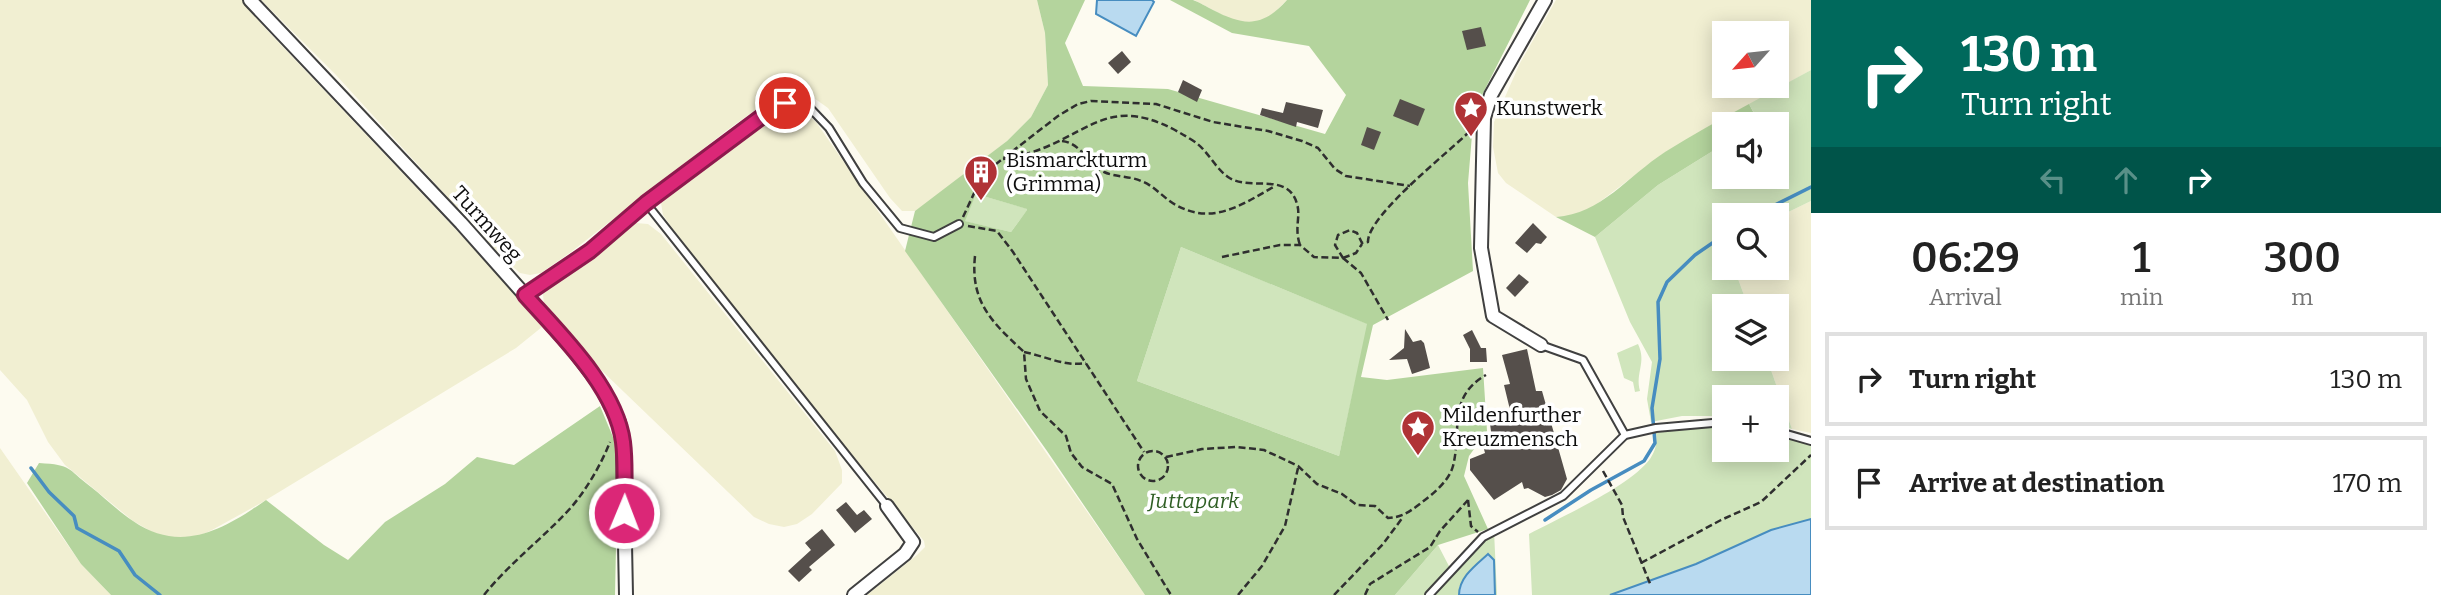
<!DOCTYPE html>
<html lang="en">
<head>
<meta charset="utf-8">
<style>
  :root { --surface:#fff; --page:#f2f2f2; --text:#222; --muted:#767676; --line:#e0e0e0 }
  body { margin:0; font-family:Bitter,serif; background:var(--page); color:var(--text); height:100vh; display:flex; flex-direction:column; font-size:26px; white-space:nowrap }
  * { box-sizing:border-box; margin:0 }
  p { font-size:23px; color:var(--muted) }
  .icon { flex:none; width:38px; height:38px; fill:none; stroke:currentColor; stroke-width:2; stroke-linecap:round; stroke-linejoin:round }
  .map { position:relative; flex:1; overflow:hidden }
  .panel { display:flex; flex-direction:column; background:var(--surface); width:630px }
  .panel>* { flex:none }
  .guide { background:#00695c; color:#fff; overflow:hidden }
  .needle { width:46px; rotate:243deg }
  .fabs { position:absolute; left:1712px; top:21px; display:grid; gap:14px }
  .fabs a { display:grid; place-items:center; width:77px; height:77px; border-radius:0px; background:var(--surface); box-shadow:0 4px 18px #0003; font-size:35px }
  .pin { position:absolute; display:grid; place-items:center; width:60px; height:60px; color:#fff; margin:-30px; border:4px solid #fff; border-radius:50%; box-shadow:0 2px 7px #0007 }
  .me { position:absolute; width:77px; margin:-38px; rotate:1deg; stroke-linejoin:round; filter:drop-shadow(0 0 5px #0008) }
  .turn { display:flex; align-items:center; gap:24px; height:147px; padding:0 35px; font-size:32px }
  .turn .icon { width:91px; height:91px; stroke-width:2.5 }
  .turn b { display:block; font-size:49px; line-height:60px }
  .lanes { display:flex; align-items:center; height:66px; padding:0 35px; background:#0003; justify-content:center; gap:35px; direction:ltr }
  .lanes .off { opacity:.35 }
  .eta { display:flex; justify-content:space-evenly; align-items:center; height:119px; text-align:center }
  .eta b { font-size:42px; font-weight:600; line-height:49px }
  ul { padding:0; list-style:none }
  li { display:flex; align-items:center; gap:21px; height:94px; margin:0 14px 10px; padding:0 21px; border:4px solid var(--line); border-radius:0px }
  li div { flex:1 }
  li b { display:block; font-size:26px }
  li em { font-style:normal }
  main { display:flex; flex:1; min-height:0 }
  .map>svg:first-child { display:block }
  .farmland { fill:#f1efd2; fill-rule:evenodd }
  .green { fill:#d0e5bc }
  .forest { fill:#b4d49d; fill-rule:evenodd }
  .water { fill:#b9daf0; stroke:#478dc0; stroke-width:2 }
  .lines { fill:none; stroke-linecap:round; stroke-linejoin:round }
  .stream { stroke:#478dc0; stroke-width:3.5 }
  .building { fill:#554f4b }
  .lane-casing { stroke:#404040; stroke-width:10 }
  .street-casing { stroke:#404040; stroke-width:16 }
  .path { stroke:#2f2f2f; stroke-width:2.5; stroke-dasharray:7 3.5; stroke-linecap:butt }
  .lane { stroke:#fff; stroke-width:6 }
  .street { stroke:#fff; stroke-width:12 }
  .route-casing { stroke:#8e194d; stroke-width:18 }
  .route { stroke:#db2777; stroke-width:12 }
  .labels { text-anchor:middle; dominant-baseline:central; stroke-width:7; stroke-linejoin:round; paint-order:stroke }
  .poi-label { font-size:21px; fill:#0d0d0d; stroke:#fff; text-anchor:start }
  .street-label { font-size:21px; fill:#0d0d0d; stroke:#fff }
  .park-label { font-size:21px; font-style:italic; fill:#2f5f24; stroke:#fff }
</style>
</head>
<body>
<main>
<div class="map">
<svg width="1811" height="595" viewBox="0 0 1811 595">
  <rect width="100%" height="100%" fill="#fdfbf0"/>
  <g class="farmland">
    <path d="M0 0H242L266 29 496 272 542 324V327L516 348 261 503 212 530 195 538 176 539 156 534 133 521 65 465 48 442 27 400 0 370Z"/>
    <path d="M261 0H1037L1045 33 1048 85 1031 117 1007 141 928 203 915 211H902L890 198 828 108 804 91 793 89 779 93 726 131 571 252 541 273 530 275 520 273 504 259 336 75Z"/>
    <path d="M1194 0H1287L1272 15 1261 21 1246 23 1232 20Z"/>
    <path d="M1556 0H1811V70L1664 153 1589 210 1573 216 1556 217 1506 183 1498 173 1493 147 1494 122 1520 63ZM1724 33H1776V86H1724Z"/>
    <path d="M792 109 803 111 816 122 1145 595H867L917 555 925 547 924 541 823 420 672 228 663 215 661 203 750 130 780 111Z"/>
    <path d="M1811 201V433L1792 429 1767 359H1776V306H1748L1734 268H1776V218Z"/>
    <path d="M636 223 648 224 661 234 835 451 842 470V483L812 514 797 524 784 527 769 524 754 517 598 367 544 305 543 294 550 286 576 270 627 227Z"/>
    <path d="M0 448 81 564 111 595H0Z"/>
  </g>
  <g class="green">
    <path d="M1811 70V201L1776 218V215H1724V268H1734L1748 306H1724V359H1767L1792 429 1776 424V397H1724V416H1682L1651 422 1647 399 1652 362 1630 322 1595 237 1658 185 1724 144V177H1776V124H1757L1759 122 1749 104Z"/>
    <path d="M976 194 1028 209 1011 232 964 221Z"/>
    <path d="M1181 247 1368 324 1339 456 1137 381Z"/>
    <path d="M1638 344C1647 363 1635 372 1640 391L1635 392 1633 382 1624 378 1617 353Z"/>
    <path d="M1708 425 1724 427V450H1776V435L1811 444V519L1771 530 1696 564 1610 595H1532L1529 534C1561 517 1629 487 1650 459 1656 450 1657 443 1656 433Z"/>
    <path d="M1494 531 1497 595H1495L1494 560 1459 587V595H1395L1438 545 1451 570Z"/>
  </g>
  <g class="forest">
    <path d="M1037 0H1085L1065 43 1083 86 1168 89 1325 134 1346 95 1309 46 1232 33 1170 0C1177 0 1186 0 1193 0 1199 2 1207 7 1213 10 1244 26 1262 28 1287 0H1530L1474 111 1468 183 1473 271 1373 325 1361 377 1387 380 1483 368 1487 431 1469 456 1464 476 1488 529 1438 545 1395 595H1145L1047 451 905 251 915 211 1007 141 1031 117 1048 85 1045 33ZM976 194 1027 209V210L1011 232 965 221ZM1181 247 1367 324 1339 456 1137 381Z"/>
    <path d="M1749 104 1759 123 1724 124V144L1658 185 1595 237 1556 217C1601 214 1628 176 1665 152 1692 135 1721 119 1749 104Z"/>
    <path d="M600 406 618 449 615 595H111L81 564 27 483 39 463C73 465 66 468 91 487 105 498 118 511 133 521 181 554 223 530 266 500L324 545 348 560 385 522 445 484 477 457 514 465Z"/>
  </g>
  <g class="water">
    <path d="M1097 0H1152L1154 2 1136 36 1096 14Z"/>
    <path d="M1811 519V595H1610L1696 564 1771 530Z"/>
    <path d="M1488 554 1494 560 1495 595H1459C1459 577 1476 565 1488 554Z"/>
  </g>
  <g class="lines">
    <g class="stream">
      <path d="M1755 215 1811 187"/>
      <path d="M31 468 49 492 74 516 77 528 119 551 135 575 160 595"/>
      <path d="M1545 520 1591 490 1644 461 1655 443 1652 408 1660 359 1658 302 1667 282 1695 255 1724 235"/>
    </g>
  </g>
  <g class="building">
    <path d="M1481 27 1486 46 1467 50 1462 31Z"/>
    <path d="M1122 51 1131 62 1118 74 1108 63Z"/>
    <path d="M1183 80 1202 90 1197 102 1178 92Z"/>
    <path d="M1400 99 1425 109 1418 126 1393 116Z"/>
    <path d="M1286 102 1323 110 1318 128 1297 122 1296 127 1260 115 1262 108 1283 113Z"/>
    <path d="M1367 127 1381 132 1374 150 1361 145Z"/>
    <path d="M1533 223 1547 237 1541 244 1536 243 1527 253 1515 243Z"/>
    <path d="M1519 274 1529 282 1515 297 1506 288Z"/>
    <path d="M1405 329 1413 342 1421 340 1424 343 1430 368 1412 374 1407 359 1389 360 1404 348Z"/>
    <path d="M1472 330 1481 348H1486L1487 362H1470V349L1463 335Z"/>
    <path d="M1527 349 1536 391H1542L1567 479 1561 490 1552 495 1545 497 1528 488 1524 489 1522 482 1494 500 1470 470V459L1485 453 1482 442 1492 439 1489 416 1511 414 1504 385 1510 384 1502 355Z"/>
    <path d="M846 502 857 515 864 510 872 519 855 533 836 510Z"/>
    <path d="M822 529 835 545 809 567 812 570 799 582 788 571 811 550 805 543Z"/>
  </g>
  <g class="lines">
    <g class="lane-casing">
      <g id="lane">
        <path d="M646 203 887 506"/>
        <path d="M525 294 590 251 646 203 768 112 785 103 796 102 809 107 829 128 863 183 900 228 934 237 959 224"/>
        <path d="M1541 345 1583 360 1625 435"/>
        <path d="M1776 431 1811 441"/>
        <path d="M1429 595 1483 537 1563 496 1625 435 1656 428 1724 422"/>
      </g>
    </g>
    <g class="street-casing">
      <g id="street">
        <path d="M250 0 461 223 572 348 601 386 619 422 623 442 626 595"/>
        <path d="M1541 345 1493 316 1481 248 1484 118 1491 95 1545 0"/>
        <path d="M854 595 905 554 913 542 887 506"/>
      </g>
    </g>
    <g class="path">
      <path d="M1062 141C1081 143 1088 164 1104 172 1115 177 1130 176 1141 181 1155 186 1163 198 1176 205 1213 226 1243 204 1275 186"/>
      <path d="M1003 159C1091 146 1100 80 1195 142 1208 151 1215 168 1228 177 1250 192 1288 171 1297 204 1301 216 1294 228 1300 245"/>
      <path d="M963 217 983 174 1058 116 1078 104 1091 101 1156 104 1213 122 1268 131 1302 141 1318 148 1335 169 1346 176 1410 186"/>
      <path d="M968 226 997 231 1013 252 1144 452"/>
      <path d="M975 256C970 303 993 323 1024 352L1026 379 1040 411 1066 436 1071 453 1082 467 1112 484 1137 539 1171 595"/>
      <path d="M1222 257 1280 245H1300L1314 257 1343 258 1335 245 1338 235 1350 230 1357 233 1362 243 1368 242C1367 216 1449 152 1470 131"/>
      <path d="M1343 258 1361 273 1388 320"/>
      <path d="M1343 258 1356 253 1362 244"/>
      <path d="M1024 352C1045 356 1065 367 1086 363"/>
      <circle cx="1153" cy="466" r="15"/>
      <path d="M1166 457 1202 449 1237 447 1264 450 1298 466 1317 484 1342 494 1357 505 1375 506 1388 518C1403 517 1409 512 1421 503 1433 494 1449 481 1453 466 1462 431 1447 397 1486 375"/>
      <path d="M1603 471 1622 505 1623 517 1651 586"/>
      <path d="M1468 500 1471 526 1478 532"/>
      <path d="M1641 563 1721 520 1761 502 1811 455"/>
      <path d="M484 595C508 565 538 542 564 515 583 496 600 467 610 442"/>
      <path d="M1238 595 1262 566 1285 526 1298 468"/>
      <path d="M1334 595 1383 544 1403 517"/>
      <path d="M1365 595 1370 584 1430 547 1440 531 1468 500"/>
    </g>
    <use href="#lane" class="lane"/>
    <use href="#street" class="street"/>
  </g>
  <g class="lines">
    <g class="route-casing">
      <path id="route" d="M624 513C624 490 626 466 623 442 616 388 560 334 525 295L590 251 646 203 768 112 785 103"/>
    </g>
    <use href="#route" class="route"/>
  </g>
  <defs>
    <g id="sight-pin" transform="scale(1.75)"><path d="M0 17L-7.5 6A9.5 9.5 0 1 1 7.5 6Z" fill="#b03336" stroke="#fff"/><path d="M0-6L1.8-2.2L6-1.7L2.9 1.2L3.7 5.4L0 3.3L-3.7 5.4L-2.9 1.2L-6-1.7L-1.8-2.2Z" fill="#fff"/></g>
    <g id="building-pin" transform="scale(1.75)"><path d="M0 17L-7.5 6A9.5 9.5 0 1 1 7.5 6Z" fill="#b03336" stroke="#fff"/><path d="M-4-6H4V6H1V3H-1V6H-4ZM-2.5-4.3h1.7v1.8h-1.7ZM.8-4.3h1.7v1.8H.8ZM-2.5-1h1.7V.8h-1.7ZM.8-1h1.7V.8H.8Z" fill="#fff"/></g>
  </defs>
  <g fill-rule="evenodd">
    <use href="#sight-pin" x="1471" y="108"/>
    <use href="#building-pin" x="981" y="172"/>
    <use href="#sight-pin" x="1418" y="427"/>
  </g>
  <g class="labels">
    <g class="poi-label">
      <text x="1496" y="108">Kunstwerk</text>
      <text x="1006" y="160">Bismarckturm<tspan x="1006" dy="24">(Grimma)</tspan></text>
      <text x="1442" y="415">Mildenfurther<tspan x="1442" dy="24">Kreuzmensch</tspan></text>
    </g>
    <g class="street-label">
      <text transform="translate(487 224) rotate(48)">Turmweg</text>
    </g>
    <g class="park-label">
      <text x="1194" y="501">Juttapark</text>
    </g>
  </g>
</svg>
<div class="fabs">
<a><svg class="needle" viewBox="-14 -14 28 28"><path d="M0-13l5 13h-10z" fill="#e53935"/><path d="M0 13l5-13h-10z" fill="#767676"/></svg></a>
<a><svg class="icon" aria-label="sound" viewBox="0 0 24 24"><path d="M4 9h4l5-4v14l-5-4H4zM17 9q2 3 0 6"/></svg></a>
<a><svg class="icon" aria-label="search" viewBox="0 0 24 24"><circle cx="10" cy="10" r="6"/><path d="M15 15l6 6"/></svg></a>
<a><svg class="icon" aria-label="layers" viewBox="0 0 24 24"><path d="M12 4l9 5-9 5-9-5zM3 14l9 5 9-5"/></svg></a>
<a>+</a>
</div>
<div class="pin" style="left:785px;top:103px;background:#d93025"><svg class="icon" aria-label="arrive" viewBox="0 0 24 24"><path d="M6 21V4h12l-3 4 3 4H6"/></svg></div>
<svg class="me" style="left:624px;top:513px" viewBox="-20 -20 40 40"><circle r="17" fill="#db2777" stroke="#fff" stroke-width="3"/><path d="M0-11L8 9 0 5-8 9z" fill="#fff"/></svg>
</div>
<section class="panel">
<div class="guide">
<div class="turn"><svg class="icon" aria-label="right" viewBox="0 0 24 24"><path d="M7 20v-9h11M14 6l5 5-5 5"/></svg><div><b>130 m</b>Turn right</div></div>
<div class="lanes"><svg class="icon off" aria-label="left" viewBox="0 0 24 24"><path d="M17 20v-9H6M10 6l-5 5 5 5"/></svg><svg class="icon off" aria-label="ahead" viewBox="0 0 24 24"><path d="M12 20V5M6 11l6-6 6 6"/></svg><svg class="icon" aria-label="right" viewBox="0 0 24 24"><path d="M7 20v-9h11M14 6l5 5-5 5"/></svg></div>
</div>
<div class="eta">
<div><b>06:29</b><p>Arrival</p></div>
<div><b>1</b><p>min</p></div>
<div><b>300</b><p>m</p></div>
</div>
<ul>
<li><svg class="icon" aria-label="right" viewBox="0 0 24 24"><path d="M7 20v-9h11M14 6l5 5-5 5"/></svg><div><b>Turn right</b></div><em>130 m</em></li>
<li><svg class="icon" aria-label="arrive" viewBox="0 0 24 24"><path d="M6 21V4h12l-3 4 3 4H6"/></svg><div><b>Arrive at destination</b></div><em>170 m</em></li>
</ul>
</section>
</main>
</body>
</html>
